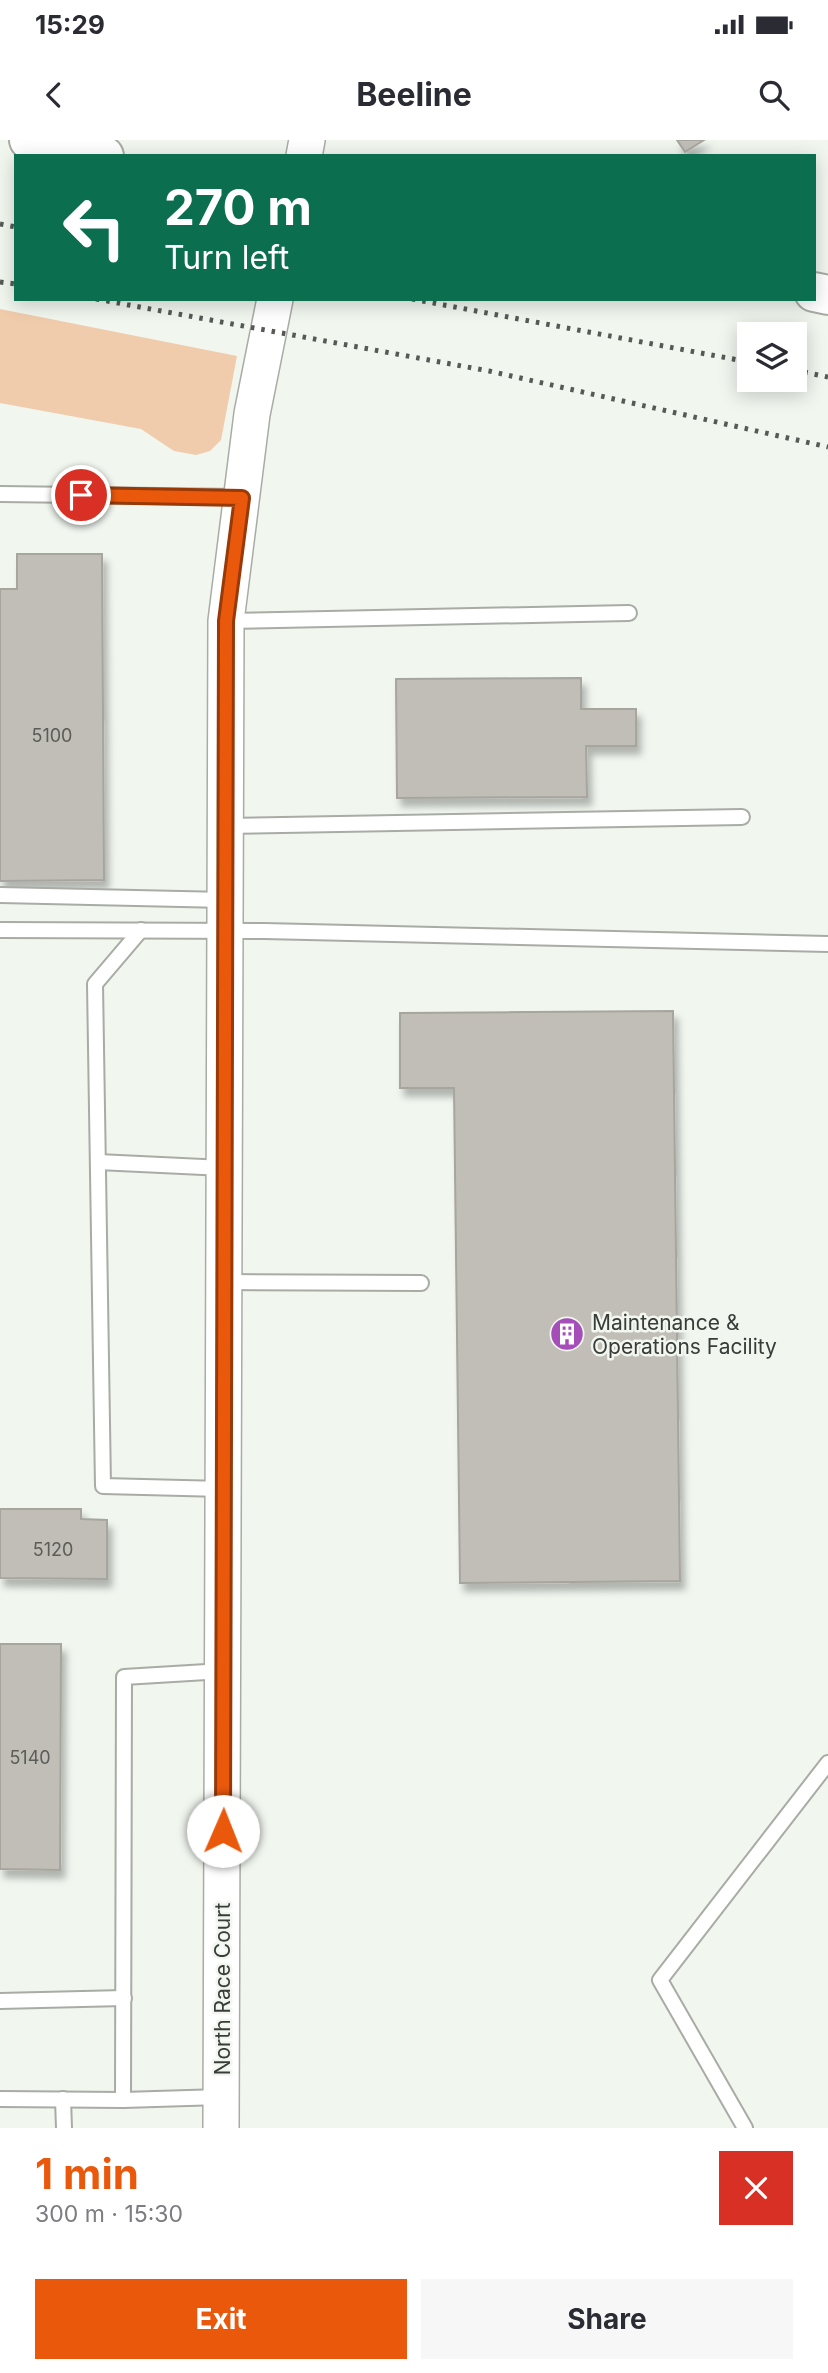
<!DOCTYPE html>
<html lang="en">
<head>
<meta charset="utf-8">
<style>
  :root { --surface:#fff; --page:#f7f7f7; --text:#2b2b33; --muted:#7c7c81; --accent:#ea580c }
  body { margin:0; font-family:Inter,sans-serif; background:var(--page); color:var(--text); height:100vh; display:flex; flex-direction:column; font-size:26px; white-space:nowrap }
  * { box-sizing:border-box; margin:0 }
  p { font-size:23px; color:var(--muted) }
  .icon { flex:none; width:38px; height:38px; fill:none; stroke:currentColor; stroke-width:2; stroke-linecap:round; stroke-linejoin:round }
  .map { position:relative; height:1988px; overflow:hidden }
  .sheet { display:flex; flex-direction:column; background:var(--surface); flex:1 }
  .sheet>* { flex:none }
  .banner { position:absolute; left:14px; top:14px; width:802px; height:147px; border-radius:0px; box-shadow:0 4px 18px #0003; background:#0b6e4f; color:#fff; overflow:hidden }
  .fabs { position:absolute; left:737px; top:182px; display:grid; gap:14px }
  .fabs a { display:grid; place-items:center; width:70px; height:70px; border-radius:0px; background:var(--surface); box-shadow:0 4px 18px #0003; font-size:35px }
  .pin { position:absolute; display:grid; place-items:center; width:60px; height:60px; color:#fff; margin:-30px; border:4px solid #fff; border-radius:50%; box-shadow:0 2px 7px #0007 }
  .me { position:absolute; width:77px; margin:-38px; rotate:1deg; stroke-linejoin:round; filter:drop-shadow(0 0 5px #0008) }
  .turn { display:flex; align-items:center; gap:24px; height:147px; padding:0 35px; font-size:32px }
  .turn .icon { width:91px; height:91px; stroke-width:2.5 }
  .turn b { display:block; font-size:49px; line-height:60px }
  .round { display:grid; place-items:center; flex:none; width:74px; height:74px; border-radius:0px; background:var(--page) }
  .head { display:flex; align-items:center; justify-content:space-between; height:119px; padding:0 35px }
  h1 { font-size:42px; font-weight:700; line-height:52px; color:var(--accent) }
  .button { display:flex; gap:14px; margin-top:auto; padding:14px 35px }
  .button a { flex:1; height:80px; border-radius:0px; background:var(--accent); color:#fff; font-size:28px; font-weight:700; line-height:80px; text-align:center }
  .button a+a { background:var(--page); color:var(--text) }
  .status { display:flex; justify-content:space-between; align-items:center; height:49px; padding:0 35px; background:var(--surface); direction:ltr }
  .status svg { height:19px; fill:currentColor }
  header { display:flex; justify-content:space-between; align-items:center; height:91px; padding:0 35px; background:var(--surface); font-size:32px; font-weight:700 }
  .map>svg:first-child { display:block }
  .green { fill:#f0ccac }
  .building { fill:#c0beb7; stroke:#a6a59e; stroke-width:2; filter:url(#shadow) }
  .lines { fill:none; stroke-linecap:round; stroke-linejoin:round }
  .service-casing { stroke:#a8aca5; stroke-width:18 }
  .tertiary-casing { stroke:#a8aca5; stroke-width:38 }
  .secondary-casing { stroke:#a8aca5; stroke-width:42 }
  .service { stroke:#fff; stroke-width:14 }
  .tertiary { stroke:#fff; stroke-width:35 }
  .secondary { stroke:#fff; stroke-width:38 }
  .rail { stroke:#575956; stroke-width:5; stroke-dasharray:3.5 7; stroke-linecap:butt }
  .route-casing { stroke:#983908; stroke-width:18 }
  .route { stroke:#ea580c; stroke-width:12 }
  .labels { text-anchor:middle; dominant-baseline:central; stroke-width:5; stroke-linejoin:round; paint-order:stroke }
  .number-label { font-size:18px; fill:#5c5c58 }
  .poi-label { font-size:21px; fill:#3a3c39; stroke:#f1f6ef; text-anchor:start }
  .street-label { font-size:21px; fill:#3a3c39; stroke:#f1f6ef }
</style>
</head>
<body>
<div class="status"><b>15:29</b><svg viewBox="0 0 49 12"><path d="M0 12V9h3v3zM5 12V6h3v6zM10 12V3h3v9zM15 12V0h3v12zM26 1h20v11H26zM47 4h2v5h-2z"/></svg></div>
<header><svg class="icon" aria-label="back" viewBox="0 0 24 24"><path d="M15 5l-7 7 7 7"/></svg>Beeline<svg class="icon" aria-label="search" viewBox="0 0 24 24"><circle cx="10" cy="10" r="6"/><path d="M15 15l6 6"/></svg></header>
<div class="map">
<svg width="828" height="1988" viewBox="0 0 828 1988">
  <defs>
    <filter id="shadow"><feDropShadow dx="4.5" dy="8" stdDeviation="3.5" flood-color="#0004"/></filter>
  </defs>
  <rect width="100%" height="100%" fill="#f1f6ef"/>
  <path class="green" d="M0 169 237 216 221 300 210 311 196 315 174 311 141 289 0 263Z"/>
  <g class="building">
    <path d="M677 0H704L685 12Z"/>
    <path d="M17 414H102L104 740 0 741V449H17Z"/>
    <path d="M581 538V569H636V606H586L587 657 397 658 396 539Z"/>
    <path d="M673 871 680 1441 460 1443 454 948H400V873Z"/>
    <path d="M0 1369H81V1379L107 1380V1439L0 1438Z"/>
    <path d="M0 1504H61L60 1730 0 1729Z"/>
  </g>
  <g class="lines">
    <g class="service-casing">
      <g id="service">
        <path d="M0 354 240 357"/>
        <path d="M226 481 629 473"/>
        <path d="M226 686 742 677"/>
        <path d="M0 755 226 760"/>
        <path d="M0 790 264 791 828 804"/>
        <path d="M141 790 95 844 103 1346 223 1349"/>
        <path d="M98 1022 224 1028"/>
        <path d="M225 1142 421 1143"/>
        <path d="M0 1861 124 1858"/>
        <path d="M221 1957 123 1960 124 1537 223 1531"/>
        <path d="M0 1959 123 1960"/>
        <path d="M63 1959 64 1988"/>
        <path d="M745 1988 660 1840 828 1623"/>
      </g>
    </g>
    <g class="tertiary-casing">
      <g id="tertiary">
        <path d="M304 16 307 0"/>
        <path d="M221 1988 226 481 252 274 275 159"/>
      </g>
    </g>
    <g class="secondary-casing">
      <g id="secondary">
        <path d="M29 0 104 16"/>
        <path d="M814 152 828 155"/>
      </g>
    </g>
    <use href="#service" class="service"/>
    <use href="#tertiary" class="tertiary"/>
    <use href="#secondary" class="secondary"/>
    <g class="rail">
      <path d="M0 84 16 87"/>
      <path d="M0 142 16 144"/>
      <path d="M96 159 489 231 828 307"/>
      <path d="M412 159 749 222"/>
      <path d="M794 230 828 237"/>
    </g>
  </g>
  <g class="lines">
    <g class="route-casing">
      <path id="route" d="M81 355 242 358 226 481 223 1691"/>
    </g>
    <use href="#route" class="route"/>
  </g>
  <defs>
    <g id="building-disc" transform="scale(1.75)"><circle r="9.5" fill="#a54db9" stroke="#f1f6ef"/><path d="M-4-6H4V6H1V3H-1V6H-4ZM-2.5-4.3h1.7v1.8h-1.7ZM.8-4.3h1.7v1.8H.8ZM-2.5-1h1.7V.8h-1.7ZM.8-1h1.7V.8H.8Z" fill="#fff"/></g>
  </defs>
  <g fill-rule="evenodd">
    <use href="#building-disc" x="567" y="1194"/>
  </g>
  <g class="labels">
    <g class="number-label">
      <text x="52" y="595">5100</text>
      <text x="53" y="1409">5120</text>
      <text x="30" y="1617">5140</text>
    </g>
    <g class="poi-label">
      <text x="592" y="1182">Maintenance &amp;<tspan x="592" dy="24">Operations Facility</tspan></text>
    </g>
    <g class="street-label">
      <text transform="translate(222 1849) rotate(-90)">North Race Court</text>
    </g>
  </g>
</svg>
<div class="fabs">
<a><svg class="icon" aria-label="layers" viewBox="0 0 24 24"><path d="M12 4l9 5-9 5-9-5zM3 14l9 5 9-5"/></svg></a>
</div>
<div class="pin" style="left:81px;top:355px;background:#d93025"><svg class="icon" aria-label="arrive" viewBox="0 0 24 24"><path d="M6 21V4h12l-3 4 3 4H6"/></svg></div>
<svg class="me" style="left:223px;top:1691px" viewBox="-20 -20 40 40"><circle r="19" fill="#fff"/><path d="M0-13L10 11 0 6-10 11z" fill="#ea580c"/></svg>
<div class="banner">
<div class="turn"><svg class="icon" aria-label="left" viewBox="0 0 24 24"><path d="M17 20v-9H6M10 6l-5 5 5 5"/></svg><div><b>270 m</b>Turn left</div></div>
</div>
</div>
<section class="sheet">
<div class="head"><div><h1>1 min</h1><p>300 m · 15:30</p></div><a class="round" style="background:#d93025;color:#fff"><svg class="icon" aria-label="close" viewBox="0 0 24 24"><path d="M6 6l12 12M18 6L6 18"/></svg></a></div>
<div class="button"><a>Exit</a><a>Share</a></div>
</section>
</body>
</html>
